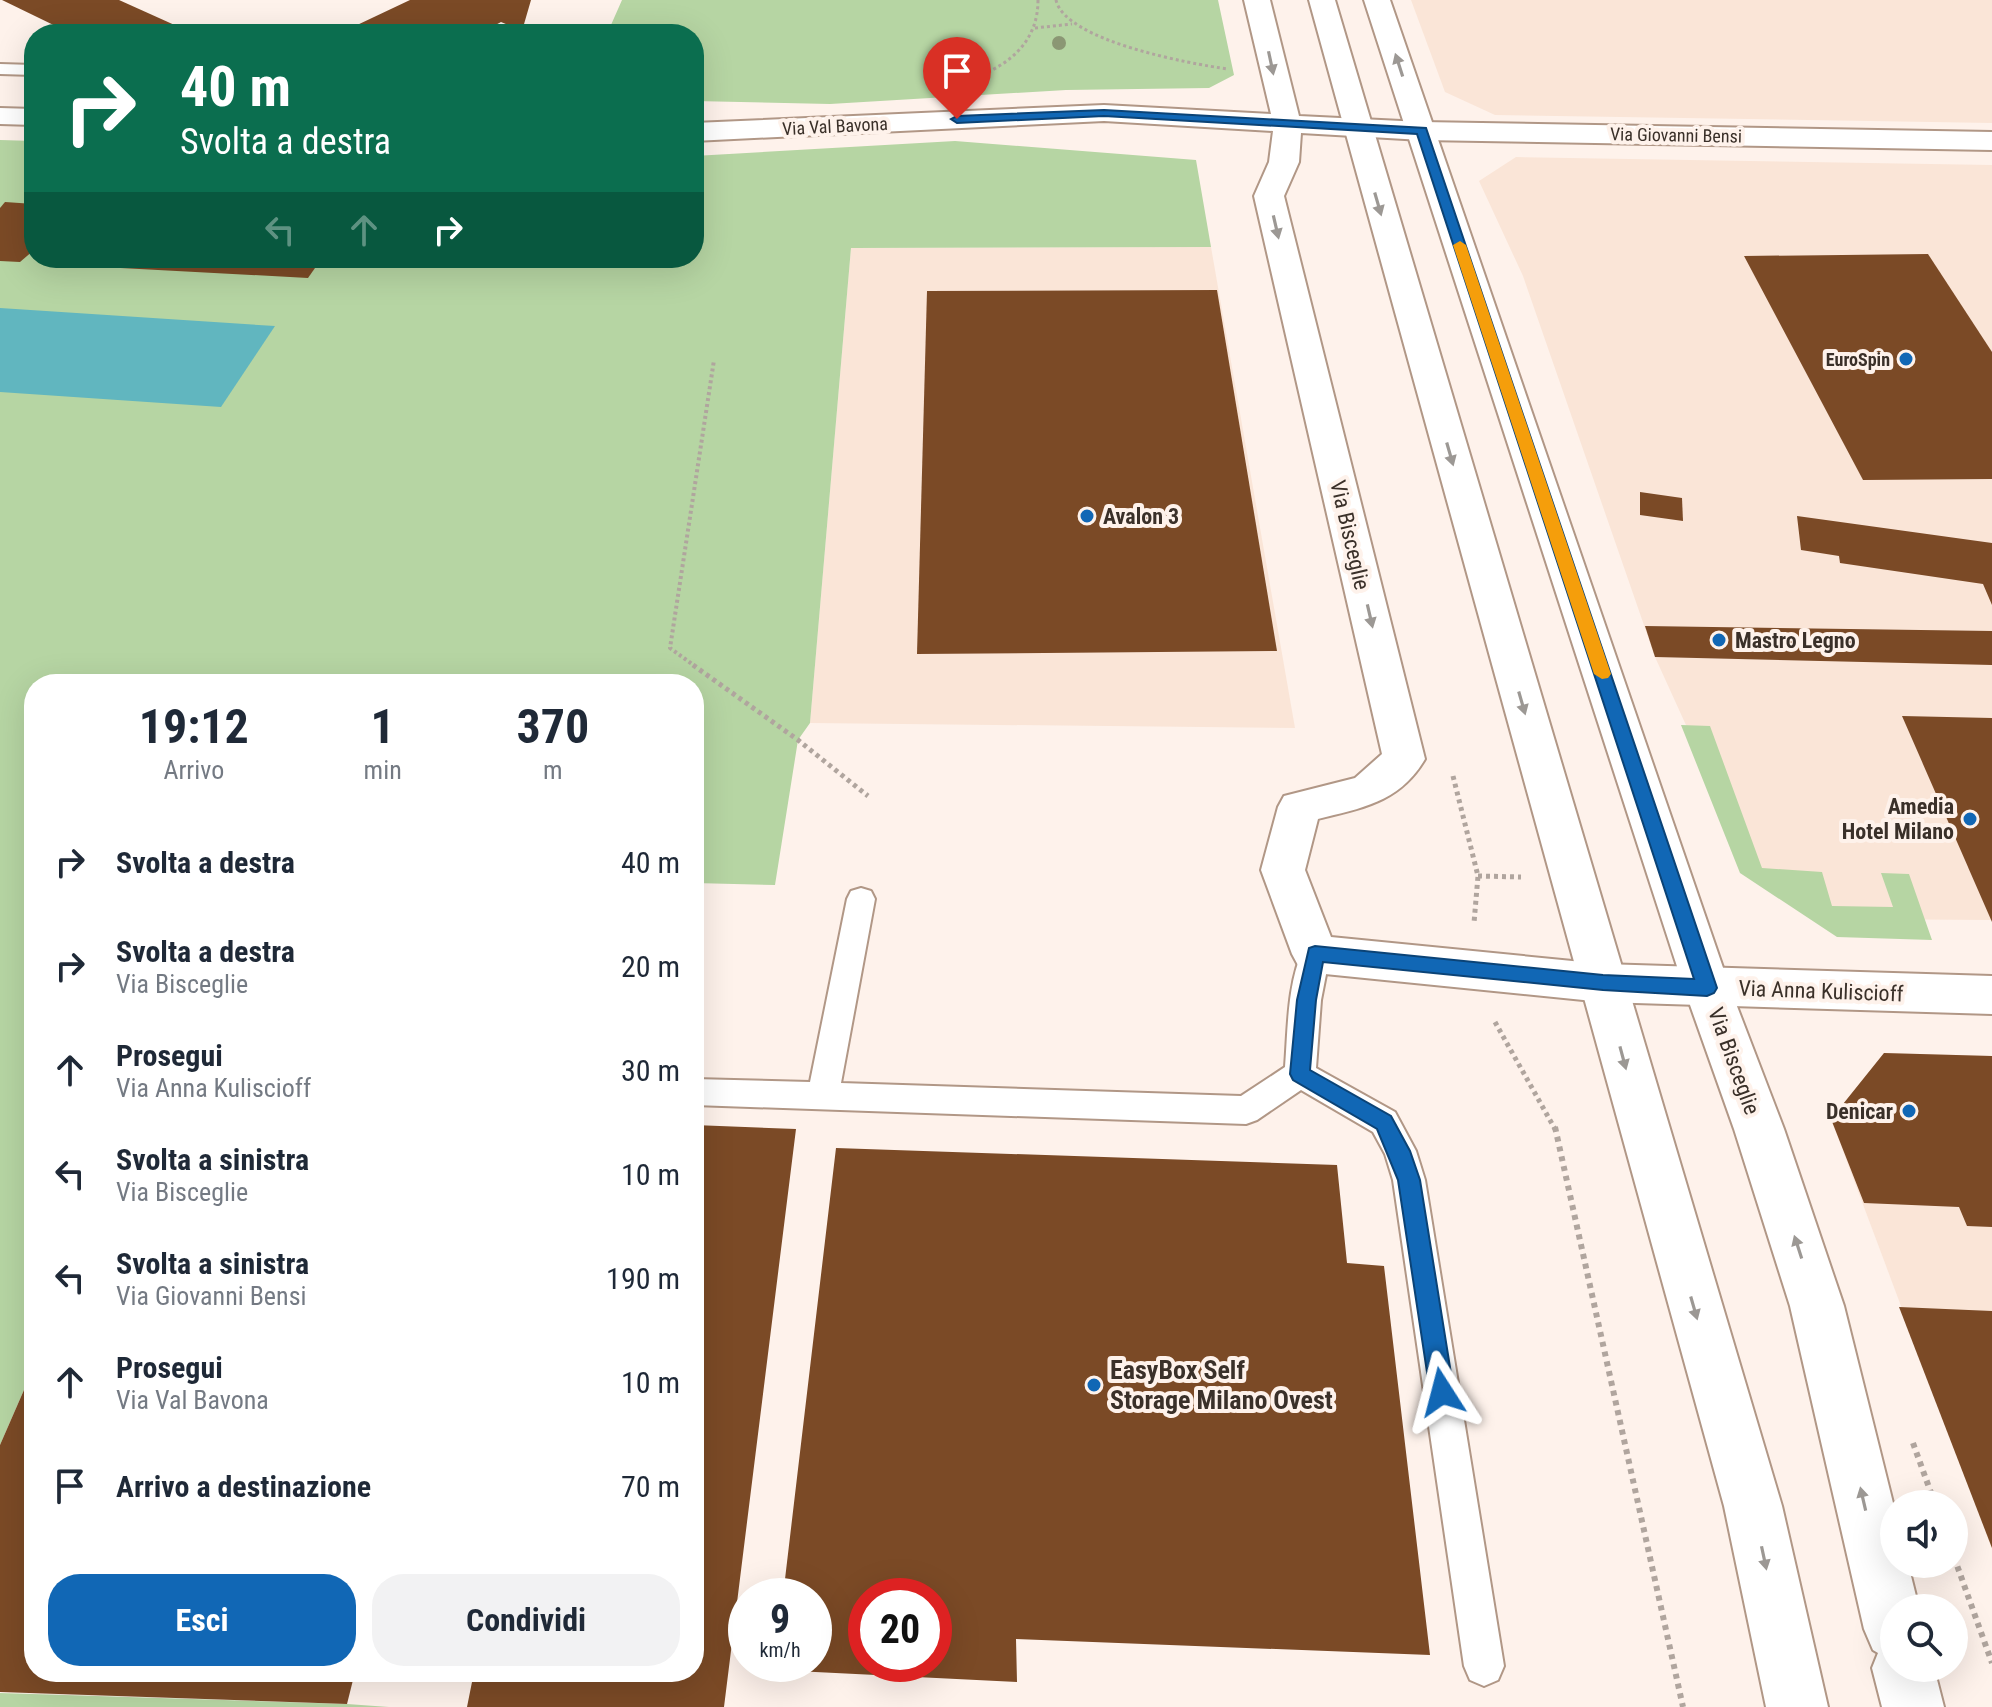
<!DOCTYPE html>
<html lang="it">
<head>
<meta charset="utf-8">
<style>
  :root { --surface:#fff; --page:#f2f2f3; --text:#1f2937; --muted:#747a83; --accent:#1167b5 }
  body { margin:0; font-family:"Roboto Condensed",sans-serif; background:var(--page); color:var(--text); height:100vh; display:flex; flex-direction:column; font-size:30px; white-space:nowrap }
  * { box-sizing:border-box; margin:0 }
  p { font-size:26px; color:var(--muted) }
  .icon { flex:none; width:44px; height:44px; fill:none; stroke:currentColor; stroke-width:2; stroke-linecap:round; stroke-linejoin:round }
  .map { position:relative; flex:1; overflow:hidden }
  .details { position:absolute; left:24px; top:674px; width:680px; height:1008px; display:flex; flex-direction:column; background:var(--surface); border-radius:32px; box-shadow:0 8px 32px #0002 }
  .details>* { flex:none }
  .top-card { position:absolute; left:24px; top:24px; width:680px; height:244px; border-radius:32px; box-shadow:0 8px 32px #0002; background:#0b6e4f; color:#fff; overflow:hidden }
  .fabs { position:absolute; left:1880px; top:1490px; display:grid; gap:16px }
  .fabs a { display:grid; place-items:center; width:88px; height:88px; border-radius:50%; background:var(--surface); box-shadow:0 8px 32px #0002; font-size:40px }
  .speed { position:absolute; left:728px; top:1578px; display:flex; gap:16px; font-size:40px; font-weight:700; text-align:center }
  .speed>* { display:grid; place-content:center; width:104px; height:104px; border-radius:50%; background:var(--surface); box-shadow:0 8px 32px #0002; line-height:1 }
  .speed small { font-size:20px; font-weight:400 }
  .speed .limit { border:12px solid #d22; background:#fff; color:#111 }
  .pin { position:absolute; display:grid; place-items:center; width:68px; height:68px; color:#fff; margin:-82px -34px; border-radius:50% 50% 50% 0; rotate:-45deg; box-shadow:0 0 8px #0007 }
  .pin .icon { rotate:45deg }
  .me { position:absolute; width:88px; margin:-44px; rotate:351deg; stroke-linejoin:round; filter:drop-shadow(0 0 6px #0008) }
  .turn { display:flex; align-items:center; gap:28px; height:168px; padding:0 24px; font-size:36px }
  .turn .icon { width:104px; height:104px; stroke-width:2.5 }
  .turn b { display:block; font-size:56px; line-height:68px }
  .lanes { display:flex; align-items:center; height:76px; padding:0 24px; background:#0003; justify-content:center; gap:40px; direction:ltr }
  .lanes .off { opacity:.35 }
  .eta { display:flex; justify-content:space-evenly; align-items:center; height:136px; text-align:center }
  .eta b { font-size:48px; font-weight:700; line-height:56px }
  .action { display:flex; gap:16px; margin-top:auto; padding:16px 24px }
  .action a { flex:1; height:92px; border-radius:32px; background:var(--accent); color:#fff; font-size:32px; font-weight:700; line-height:92px; text-align:center }
  .action a+a { background:var(--page); color:var(--text) }
  ul { padding:0; list-style:none }
  li { display:flex; align-items:center; gap:24px; height:104px; padding:0 24px }
  li div { flex:1 }
  li b { display:block; font-size:30px }
  li em { font-style:normal }
  .map>svg:first-child { display:block }
  .built { fill:#fae5d7 }
  .green { fill:#b6d5a3 }
  .water { fill:#61b6bf }
  .building { fill:#7b4a26; fill-rule:evenodd }
  .lines { fill:none; stroke-linecap:round; stroke-linejoin:round }
  .service-casing { stroke:#b19786; stroke-width:4 }
  .minor-casing { stroke:#b19786; stroke-width:4 }
  .tertiary-casing { stroke:#b19786; stroke-width:4 }
  .secondary-casing { stroke:#b19786; stroke-width:4 }
  .path-far3 { stroke:#b0a59e; stroke-width:3; stroke-dasharray:3 3; stroke-linecap:butt }
  .path-far2 { stroke:#b0a59e; stroke-width:4; stroke-dasharray:3 3; stroke-linecap:butt }
  .path-far1 { stroke:#b0a59e; stroke-width:5; stroke-dasharray:4 4; stroke-linecap:butt }
  .path { stroke:#b0a59e; stroke-width:6; stroke-dasharray:5 5; stroke-linecap:butt }
  .service { fill:#fff; fill-rule:evenodd }
  .minor { fill:#fff; fill-rule:evenodd }
  .tertiary { fill:#fff; fill-rule:evenodd }
  .secondary { fill:#fff; fill-rule:evenodd }
  .tree { fill:#8b9774 }
  .oneway { fill:#9c9894 }
  .route { fill:#1167b5; stroke:#0b4376; stroke-width:2 }
  .slow { fill:#f59e0b }
  .poi-dot { fill:#1167b5; stroke:#fef2eb; stroke-width:3 }
  .labels { text-anchor:middle; dominant-baseline:central; stroke-width:8; stroke-linejoin:round; paint-order:stroke }
  .far-street-label { font-size:18px; fill:#3a3029; stroke:#fef2eb }
  .far-poi-label { font-size:18px; font-weight:bold; fill:#3a3029; stroke:#fef2eb; text-anchor:end }
  .poi-label { font-size:22px; font-weight:bold; fill:#3a3029; stroke:#fef2eb; text-anchor:start }
  .street-label { font-size:22px; fill:#3a3029; stroke:#fef2eb }
  .near-poi-label { font-size:26px; font-weight:bold; fill:#3a3029; stroke:#fef2eb; text-anchor:start }
</style>
</head>
<body>
<div class="map">
<svg width="1992" height="1707" viewBox="0 0 1992 1707">
  <rect width="100%" height="100%" fill="#fef2eb"/>
  <g class="built">
    <path d="M1411 0H1992V123L1495 115 1445 92Z"/>
    <path d="M1516 157 1992 165V920L1838 919 1751 868 1655 657 1523 276 1479 181Z"/>
    <path d="M1211 247 1295 728 810 723 851 248Z"/>
    <path d="M1884 1053 1992 1056V1549L1831 1119Z"/>
  </g>
  <g class="green">
    <path d="M622 0H1218L1234 75 1209 88 1066 90 830 104 694 101V34H607Z"/>
    <path d="M0 140 34 141V258H694V156L955 141 1196 160 1211 247 851 248 810 723 798 740 775 885 694 883V684H34V1367L0 1445Z"/>
    <path d="M1681 725 1710 726 1762 868 1822 872 1832 906 1893 907 1881 873 1909 874 1932 940 1837 937 1740 873Z"/>
    <path d="M0 1693 347 1704 389 1707H0Z"/>
  </g>
  <path class="water" d="M0 308 275 326 221 407 0 392Z"/>
  <g class="building">
    <path d="M2 0H119L179 27 168 34H72Z"/>
    <path d="M410 0H531L522 31 501 22 479 34H222L229 28 355 26Z"/>
    <path d="M5 202 34 204V250L20 262 0 261V208Z"/>
    <path d="M1928 254 1992 352V479L1863 480 1744 256Z"/>
    <path d="M51 258H322L308 278 46 264Z"/>
    <path d="M1217 290 1277 651 917 654 927 291Z"/>
    <path d="M1640 492 1682 498 1683 521 1640 515Z"/>
    <path d="M1797 516 1992 543V605L1983 584 1840 563 1839 556 1801 550Z"/>
    <path d="M1645 626 1992 631V665L1655 657Z"/>
    <path d="M1902 716 1992 718V922Z"/>
    <path d="M1884 1053 1992 1056V1227L1967 1226 1959 1207 1864 1203 1831 1119Z"/>
    <path d="M694 1125 796 1129 724 1707H467L474 1672H694Z"/>
    <path d="M836 1148 1337 1165 1347 1263 1384 1266 1430 1655 1016 1639 1017 1682 775 1670V1664H814V1596H783ZM866 1596H934V1664H866Z"/>
    <path d="M1899 1307 1992 1311V1548Z"/>
    <path d="M34 1367V1672H355L347 1704 0 1692V1445Z"/>
  </g>
  <g class="lines">
    <g class="service-casing">
      <g id="service">
        <path d="M0 64 34 65V75L0 74Z"/>
        <path d="M861 888 871 891 875 899 841 1083 1241 1096 1285 1067C1288 1029 1287 981 1305 946L1315 942 1325 946 1330 954 1321 1000 1316 1068 1395 1112 1416 1151 1425 1180 1504 1666 1498 1680 1484 1686 1470 1680 1464 1666 1393 1180 1385 1154 1373 1132 1301 1090 1257 1120 1246 1124 694 1105V1079L810 1082 847 899 851 891Z"/>
      </g>
    </g>
    <g class="minor-casing">
      <g id="minor">
        <path d="M1244 0H1270L1299 116 1422 122 1992 132V150L1422 140 1301 133 1299 162 1284 196 1425 759C1400 802 1362 808 1318 819L1305 870 1331 937 1603 964 1620 970 1626 983 1620 996 1603 1002 1315 973 1299 967 1292 954 1261 870 1278 807 1284 796 1355 778 1382 754 1254 196 1269 162 1273 131 1104 121 694 141V123L1104 105 1271 114Z"/>
        <path d="M0 108 34 109V125L0 124Z"/>
      </g>
    </g>
    <g class="tertiary-casing">
      <path id="tertiary" d="M1603 964 1992 976V1014L1603 1002 1586 996 1580 983 1586 970Z"/>
    </g>
    <g class="secondary-casing">
      <g id="secondary">
        <path d="M1309 0H1335L1782 1506 1828 1707H1766L1724 1506Z"/>
        <path d="M1364 0H1390L1730 988 1784 1129 1844 1306 1894 1507V1564H1908L1919 1608H1894V1668H1934L1944 1707H1882L1872 1668 1878 1653 1873 1650 1864 1629 1790 1306 1734 1129 1684 988Z"/>
      </g>
    </g>
    <g class="path-far3">
      <path d="M1056 0C1065 41 1191 64 1228 69"/>
      <path d="M1035 28 1072 24"/>
      <path d="M977 77C1012 63 1038 40 1038 0"/>
    </g>
    <path class="path-far2" d="M696 667 670 648 714 360"/>
    <g class="path-far1">
      <path d="M693 665 798 740 868 796"/>
      <path d="M1453 776 1478 876 1474 923"/>
      <path d="M1478 876 1521 877"/>
      <path d="M1495 1022 1555 1129"/>
    </g>
    <g class="path">
      <path d="M1555 1127 1683 1707"/>
      <path d="M1913 1443 1935 1504"/>
      <path d="M1954 1557 1992 1663"/>
    </g>
    <use href="#service" class="service"/>
    <use href="#minor" class="minor"/>
    <use href="#tertiary" class="tertiary"/>
    <use href="#secondary" class="secondary"/>
  </g>
  <circle class="tree" cx="1059" cy="43" r="7"/>
  <defs><path id="oneway-solid" d="M-6-.8H1V-3.2L6.5 0L1 3.2V.8H-6Z" transform="scale(2)"/></defs>
  <g class="oneway">
    <use href="#oneway-solid" transform="translate(1271 63) rotate(78)"/>
    <use href="#oneway-solid" transform="translate(1399 65) rotate(-108)"/>
    <use href="#oneway-solid" transform="translate(1378 204) rotate(74)"/>
    <use href="#oneway-solid" transform="translate(1276 227) rotate(77)"/>
    <use href="#oneway-solid" transform="translate(1450 454) rotate(74)"/>
    <use href="#oneway-solid" transform="translate(1370 616) rotate(77)"/>
    <use href="#oneway-solid" transform="translate(1522 703) rotate(74)"/>
    <use href="#oneway-solid" transform="translate(1623 1058) rotate(75)"/>
    <use href="#oneway-solid" transform="translate(1798 1247) rotate(-108)"/>
    <use href="#oneway-solid" transform="translate(1694 1308) rotate(74)"/>
    <use href="#oneway-solid" transform="translate(1863 1499) rotate(-103)"/>
    <use href="#oneway-solid" transform="translate(1764 1558) rotate(78)"/>
  </g>
  <path class="route" d="M1104 110 1426 128 1717 988 1714 993 1707 996 1603 990 1323 962 1316 1000 1310 1070 1391 1116 1410 1151 1420 1180 1454 1392 1450 1400 1442 1404 1434 1400 1430 1392 1398 1180 1377 1129 1293 1080 1290 1074 1297 1000 1309 948 1315 946 1603 975 1694 979 1417 134 1104 116 957 123 951 119 957 116Z"/>
  <path class="slow" d="M1460 241 1466 245 1611 674 1608 678 1602 679 1594 674 1453 245Z"/>
  <g class="poi-dot">
    <circle cx="1906" cy="359" r="8"/>
    <circle cx="1087" cy="516" r="8"/>
    <circle cx="1719" cy="640" r="8"/>
    <circle cx="1970" cy="819" r="8"/>
    <circle cx="1909" cy="1111" r="8"/>
    <circle cx="1094" cy="1385" r="8"/>
  </g>
  <g class="labels">
    <g class="far-street-label">
      <text transform="translate(835 126) rotate(-3)">Via Val Bavona</text>
      <text transform="translate(1676 135) rotate(1)">Via Giovanni Bensi</text>
    </g>
    <g class="far-poi-label">
      <text x="1890" y="359">EuroSpin</text>
    </g>
    <g class="poi-label">
      <text x="1103" y="516">Avalon 3</text>
      <text x="1735" y="640">Mastro Legno</text>
      <text x="1954" y="806" text-anchor="end">Amedia<tspan x="1954" dy="25">Hotel Milano</tspan></text>
      <text x="1893" y="1111" text-anchor="end">Denicar</text>
    </g>
    <g class="street-label">
      <text transform="translate(1350 535) rotate(77)">Via Bisceglie</text>
      <text transform="translate(1821 991) rotate(2)">Via Anna Kuliscioff</text>
      <text transform="translate(1734 1061) rotate(70)">Via Bisceglie</text>
    </g>
    <g class="near-poi-label">
      <text x="1110" y="1370">EasyBox Self<tspan x="1110" dy="30">Storage Milano Ovest</tspan></text>
    </g>
  </g>
</svg>
<div class="fabs">
<a><svg class="icon" aria-label="sound" viewBox="0 0 24 24"><path d="M4 9h4l5-4v14l-5-4H4zM17 9q2 3 0 6"/></svg></a>
<a><svg class="icon" aria-label="search" viewBox="0 0 24 24"><circle cx="10" cy="10" r="6"/><path d="M15 15l6 6"/></svg></a>
</div>
<div class="speed"><div>9<small>km/h</small></div><div class="limit">20</div></div>
<div class="pin" style="left:957px;top:119px;background:#d93025"><svg class="icon" aria-label="arrive" viewBox="0 0 24 24"><path d="M6 21V4h12l-3 4 3 4H6"/></svg></div>
<svg class="me" style="left:1442px;top:1392px" viewBox="-20 -20 40 40"><path d="M0-17L14 15 0 8-14 15z" fill="#1167b5" stroke="#fff" stroke-width="4"/></svg>
<div class="top-card">
<div class="turn"><svg class="icon" aria-label="right" viewBox="0 0 24 24"><path d="M7 20v-9h11M14 6l5 5-5 5"/></svg><div><b>40 m</b>Svolta a destra</div></div>
<div class="lanes"><svg class="icon off" aria-label="left" viewBox="0 0 24 24"><path d="M17 20v-9H6M10 6l-5 5 5 5"/></svg><svg class="icon off" aria-label="ahead" viewBox="0 0 24 24"><path d="M12 20V5M6 11l6-6 6 6"/></svg><svg class="icon" aria-label="right" viewBox="0 0 24 24"><path d="M7 20v-9h11M14 6l5 5-5 5"/></svg></div>
</div>
<section class="details">
<div class="eta">
<div><b>19:12</b><p>Arrivo</p></div>
<div><b>1</b><p>min</p></div>
<div><b>370</b><p>m</p></div>
</div>
<ul>
<li><svg class="icon" aria-label="right" viewBox="0 0 24 24"><path d="M7 20v-9h11M14 6l5 5-5 5"/></svg><div><b>Svolta a destra</b></div><em>40 m</em></li>
<li><svg class="icon" aria-label="right" viewBox="0 0 24 24"><path d="M7 20v-9h11M14 6l5 5-5 5"/></svg><div><b>Svolta a destra</b><p>Via Bisceglie</p></div><em>20 m</em></li>
<li><svg class="icon" aria-label="ahead" viewBox="0 0 24 24"><path d="M12 20V5M6 11l6-6 6 6"/></svg><div><b>Prosegui</b><p>Via Anna Kuliscioff</p></div><em>30 m</em></li>
<li><svg class="icon" aria-label="left" viewBox="0 0 24 24"><path d="M17 20v-9H6M10 6l-5 5 5 5"/></svg><div><b>Svolta a sinistra</b><p>Via Bisceglie</p></div><em>10 m</em></li>
<li><svg class="icon" aria-label="left" viewBox="0 0 24 24"><path d="M17 20v-9H6M10 6l-5 5 5 5"/></svg><div><b>Svolta a sinistra</b><p>Via Giovanni Bensi</p></div><em>190 m</em></li>
<li><svg class="icon" aria-label="ahead" viewBox="0 0 24 24"><path d="M12 20V5M6 11l6-6 6 6"/></svg><div><b>Prosegui</b><p>Via Val Bavona</p></div><em>10 m</em></li>
<li><svg class="icon" aria-label="arrive" viewBox="0 0 24 24"><path d="M6 21V4h12l-3 4 3 4H6"/></svg><div><b>Arrivo a destinazione</b></div><em>70 m</em></li>
</ul>
<div class="action"><a>Esci</a><a>Condividi</a></div>
</section>
</div>
</body>
</html>
